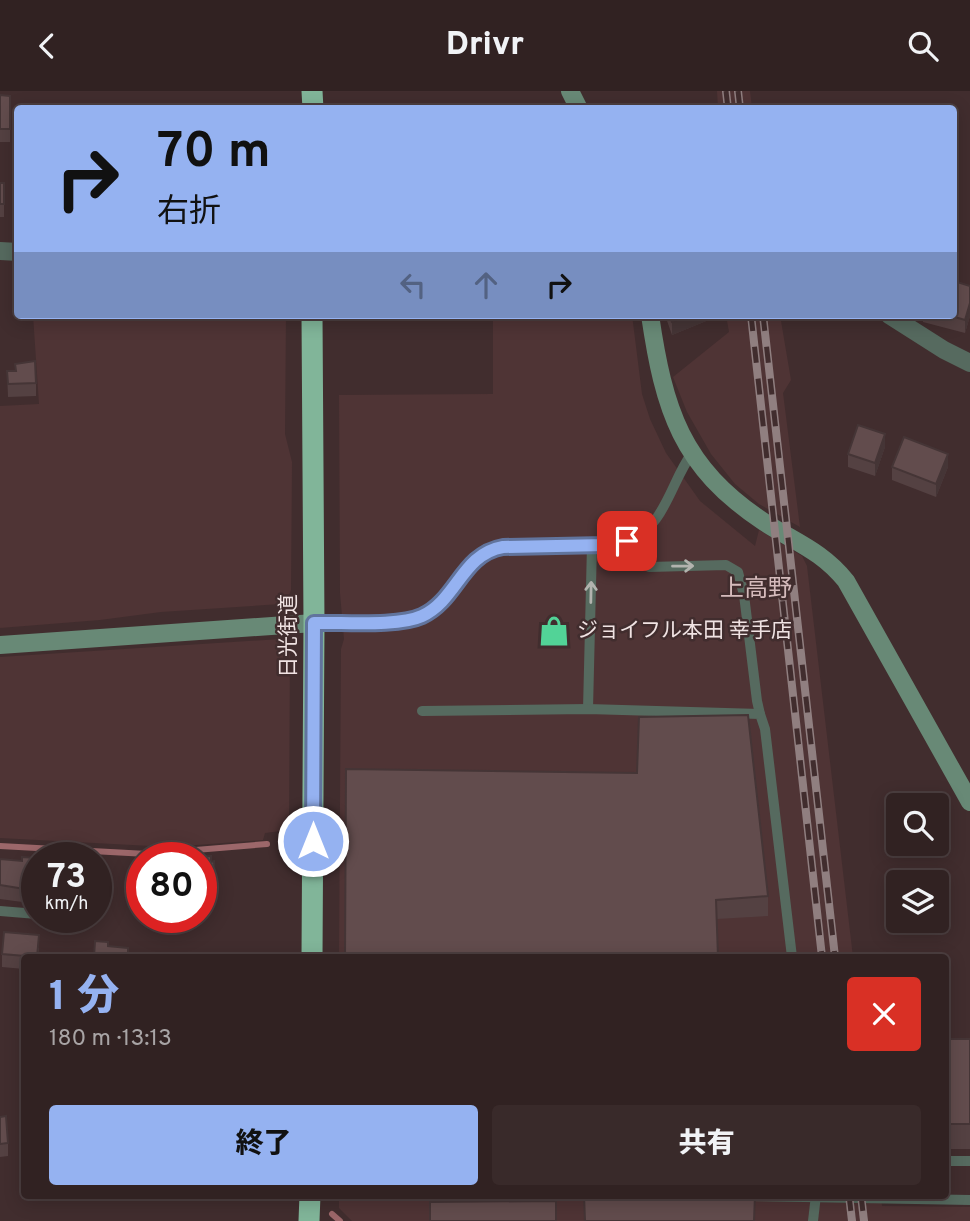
<!DOCTYPE html>
<html lang="ja">
<head>
<meta charset="utf-8">
<style>
  :root { --surface:#312222; --page:#392a2a; --text:#f1f3f6; --muted:#a8a4a5; --line:#4c3f40; --accent:#95b2f1 }
  body { margin:0; font-family:Overpass,"Noto Sans JP",sans-serif; background:var(--page); color:var(--text); height:100vh; display:flex; flex-direction:column; font-size:26px; white-space:nowrap }
  * { box-sizing:border-box; margin:0 }
  p { font-size:23px; color:var(--muted) }
  .icon { flex:none; width:38px; height:38px; fill:none; stroke:currentColor; stroke-width:2; stroke-linecap:round; stroke-linejoin:round }
  .map { position:relative; flex:1; overflow:hidden }
  .drawer { position:absolute; left:21px; top:863px; width:928px; height:245px; display:flex; flex-direction:column; background:var(--surface); border-radius:7px; box-shadow:0 4px 18px #0003,0 0 0 2px var(--line) }
  .drawer>* { flex:none }
  .banner { position:absolute; left:14px; top:14px; width:943px; height:214px; border-radius:7px; box-shadow:0 4px 18px #0003,0 0 0 2px var(--line); background:#95b2f1; color:#111; overflow:hidden }
  .controls { position:absolute; left:886px; top:702px; display:grid; gap:14px }
  .controls a { display:grid; place-items:center; width:63px; height:63px; border-radius:7px; background:var(--surface); box-shadow:0 4px 18px #0003,0 0 0 2px var(--line); font-size:35px }
  .speed { position:absolute; left:21px; top:751px; display:flex; gap:14px; font-size:35px; font-weight:700; text-align:center }
  .speed>* { display:grid; place-content:center; width:91px; height:91px; border-radius:50%; background:var(--surface); box-shadow:0 4px 18px #0003,0 0 0 2px var(--line); line-height:1 }
  .speed small { font-size:18px; font-weight:400 }
  .speed .limit { border:10px solid #d22; background:#fff; color:#111 }
  .pin { position:absolute; display:grid; place-items:center; width:60px; height:60px; color:#fff; margin:-30px; border-radius:14px; box-shadow:0 4px 10px #0006 }
  .me { position:absolute; width:77px; margin:-38px; rotate:0deg; stroke-linejoin:round; filter:drop-shadow(0 0 5px #0008) }
  .turn { display:flex; align-items:center; gap:24px; height:147px; padding:0 28px; font-size:32px }
  .turn .icon { width:91px; height:91px; stroke-width:2.5 }
  .turn b { display:block; font-size:49px; line-height:60px }
  .lanes { display:flex; align-items:center; height:66px; padding:0 28px; background:#0003; justify-content:center; gap:35px; direction:ltr }
  .lanes .off { opacity:.35 }
  .round { display:grid; place-items:center; flex:none; width:74px; height:74px; border-radius:7px; background:var(--page) }
  .overview { display:flex; align-items:center; justify-content:space-between; height:119px; padding:0 28px }
  h1 { font-size:42px; font-weight:800; line-height:52px; color:var(--accent) }
  .action { display:flex; gap:14px; margin-top:auto; padding:14px 28px }
  .action a { flex:1; height:80px; border-radius:7px; background:var(--accent); color:#111; font-size:28px; font-weight:800; line-height:80px; text-align:center }
  .action a+a { background:var(--page); color:var(--text) }
  header { display:flex; justify-content:space-between; align-items:center; height:91px; padding:0 28px; background:var(--surface); font-size:32px; font-weight:800 }
  .map>svg:first-child { display:block }
  .built { fill:#4f3435 }
  .lines { fill:none; stroke-linecap:round; stroke-linejoin:round }
  .stream { stroke:#9c676a; stroke-width:6 }
  .lane { stroke:#566a5f; stroke-width:10 }
  .street { stroke:#566a5f; stroke-width:18 }
  .secondary { stroke:#688976; stroke-width:18 }
  .highway { stroke:#81b599; stroke-width:21 }
  .rail-casing { stroke:#907f80; stroke-width:8 }
  .rail { stroke:#412d2e; stroke-width:5; stroke-dasharray:16; stroke-linecap:butt }
  .wall { fill:#544142 }
  .shaded-wall { fill:#453536 }
  .building { fill:#624c4d; stroke:#453536; stroke-width:2 }
  .oneway { stroke:#b2b3ae }
  .route-casing { stroke:#61749d; stroke-width:18 }
  .route { stroke:#95b2f1; stroke-width:12 }
  .labels { text-anchor:middle; dominant-baseline:central; stroke-width:5; stroke-linejoin:round; paint-order:stroke }
  .poi-label { font-size:21px; fill:#f0e3e3; stroke:#412d2e; text-anchor:start }
  .street-label { font-size:21px; fill:#f0e3e3; stroke:#412d2e }
  .quarter-label { font-size:24px; fill:#d5bbbc; stroke:#412d2e }
</style>
</head>
<body>
<header><svg class="icon" aria-label="back" viewBox="0 0 24 24"><path d="M15 5l-7 7 7 7"/></svg>Drivr<svg class="icon" aria-label="search" viewBox="0 0 24 24"><circle cx="10" cy="10" r="6"/><path d="M15 15l6 6"/></svg></header>
<div class="map">
<svg width="970" height="1130" viewBox="0 0 970 1130">
  <rect width="100%" height="100%" fill="#412d2e"/>
  <g class="built">
    <path d="M717 0H750L752 17H718Z"/>
    <path d="M33 224H286L285 343 292 371 291 499 287 510 281 513 161 521 100 529 0 537V315L39 313Z"/>
    <path d="M493 224H632L642 303 650 328 666 362 700 410 755 455 759 439 802 465 807 475 853 866H339L341 558 344 548 340 502 339 304 493 303Z"/>
    <path d="M726 224H780L791 289 783 302 800 436 759 413 735 393 711 363 687 321 673 286 729 241Z"/>
    <path d="M281 548 290 555 289 739 265 742 263 749 170 756 0 747V566Z"/>
    <path d="M339 1104H881L882 1115 970 1116V1130H352L339 1117Z"/>
  </g>
  <g class="lines">
    <g class="stream">
      <path d="M0 755 147 763 267 753"/>
      <path d="M332 1123 340 1130"/>
    </g>
    <g class="lane">
      <path d="M627 450 649 476 726 474 738 481 744 504 757 610 760 623"/>
      <path d="M314 532C342 531 398 536 422 525 458 509 460 464 503 456 544 455 630 465 656 428 671 407 677 383 692 362"/>
      <path d="M588 618 592 454"/>
      <path d="M422 620 588 618 760 623 765 638 792 866"/>
      <path d="M0 820 37 823"/>
      <path d="M68 826 94 828"/>
      <path d="M945 1070H970"/>
      <path d="M743 1105 970 1109"/>
      <path d="M813 1130 816 1104"/>
    </g>
    <g class="street">
      <path d="M0 160 18 161"/>
      <path d="M889 224 944 259 970 272"/>
    </g>
    <g class="secondary">
      <path d="M570 0 579 18"/>
      <path d="M650 224C664 319 681 376 764 431 795 451 822 460 846 490L970 711"/>
      <path d="M0 554 314 532"/>
    </g>
    <g class="highway">
      <path d="M312 0 313 18"/>
      <path d="M312 866 314 532 312 224"/>
      <path d="M309 1130 310 1104"/>
    </g>
    <g class="rail-casing">
      <g id="rail">
        <path d="M726 0 728 18"/>
        <path d="M738 0 740 18"/>
        <path d="M751 224 822 866"/>
        <path d="M763 224 835 866"/>
        <path d="M849 1104 852 1130"/>
        <path d="M861 1104 864 1130"/>
      </g>
    </g>
    <use href="#rail" class="rail"/>
  </g>
  <g class="wall">
    <path d="M0 4 10 5V51H0Z"/>
    <rect x="0" y="92" width="4" height="34"/>
    <path d="M970 195V225L965 242 923 231V224H954Z"/>
    <path d="M665 224H716V226L672 244Z"/>
    <path d="M7 280 36 292V305L8 306Z"/>
    <path d="M885 356 875 385 848 376V363Z"/>
    <path d="M892 376H948L936 406 892 389Z"/>
    <path d="M346 678 768 805V825L717 828Z"/>
    <path d="M175 763H182V766L211 765V771L214 770 215 800 201 801V766H175Z"/>
    <path d="M37 767V813L0 808V768L22 770Z"/>
    <path d="M39 857 38 866H24V878L2 876V863Z"/>
    <rect x="945" y="948" width="25" height="110"/>
    <path d="M0 1026 8 1052V1065L0 1066Z"/>
  </g>
  <g class="shaded-wall">
    <path d="M970 212V225L965 242V229Z"/>
    <path d="M689 224H716V226L672 244V231Z"/>
    <path d="M885 343V356L875 385V372Z"/>
    <path d="M948 363V376L936 406V393Z"/>
  </g>
  <g class="building">
    <path d="M0 4 10 5V38H0Z"/>
    <rect x="0" y="92" width="4" height="21"/>
    <path d="M954 190 970 195V212L965 229 948 224H954Z"/>
    <path d="M669 224H689L672 231Z"/>
    <path d="M35 270 36 292 8 293 7 280H16L15 273Z"/>
    <path d="M858 334 885 343 875 372 848 363Z"/>
    <path d="M904 346 948 363 936 393 892 376Z"/>
    <path d="M748 624 768 805 716 809 718 866H345L346 678 637 682 639 626Z"/>
    <path d="M175 763H182V766L211 765V771L214 770 215 787 201 788V766H175Z"/>
    <path d="M53 764 90 766H53Z"/>
    <path d="M22 766 37 767V800L0 794V768L22 770Z"/>
    <path d="M4 841 39 844 37 866 2 863Z"/>
    <path d="M95 850 108 851V855L128 857V866H94Z"/>
    <rect x="945" y="948" width="25" height="85"/>
    <path d="M6 1025 8 1052 0 1053V1026Z"/>
    <path d="M584 1104H755L754 1130H585Z"/>
    <path d="M556 1110V1130H430V1111Z"/>
  </g>
  <defs><path id="oneway-shaft" d="M-6 0H5M1.5-3L5.5 0L1.5 3" fill="none" stroke-width="1.6" stroke-linecap="round" stroke-linejoin="round" transform="scale(1.75)"/></defs>
  <g class="oneway">
    <use href="#oneway-shaft" transform="translate(683 475) rotate(-1)"/>
    <use href="#oneway-shaft" transform="translate(591 501) rotate(-89)"/>
  </g>
  <g class="lines">
    <g class="route-casing">
      <path id="route" d="M313 750 314 532C342 531 398 536 422 525 457 509 462 463 503 456L605 454 627 450"/>
    </g>
    <use href="#route" class="route"/>
  </g>
  <defs>
    <g id="shop-bare" transform="scale(2.415)"><path d="M-5-2.5h2.3a2.7 3.5 0 0 1 5.4 0H5L5.5 6h-11ZM-1.5-2.5h3a1.5 2.3 0 0 0-3 0Z" fill="#52d397" stroke="#412d2e" stroke-width="2.5" paint-order="stroke"/></g>
  </defs>
  <g fill-rule="evenodd">
    <use href="#shop-bare" x="554" y="540"/>
  </g>
  <g class="labels">
    <g class="poi-label">
      <text x="577" y="540">ジョイフル本田 幸手店</text>
    </g>
    <g class="street-label">
      <text transform="translate(289 545) rotate(-90)">日光街道</text>
    </g>
    <g class="quarter-label">
      <text x="756" y="499">上高野</text>
    </g>
  </g>
</svg>
<div class="controls">
<a><svg class="icon" aria-label="search" viewBox="0 0 24 24"><circle cx="10" cy="10" r="6"/><path d="M15 15l6 6"/></svg></a>
<a><svg class="icon" aria-label="layers" viewBox="0 0 24 24"><path d="M12 4l9 5-9 5-9-5zM3 14l9 5 9-5"/></svg></a>
</div>
<div class="speed"><div>73<small>km/h</small></div><div class="limit">80</div></div>
<div class="pin" style="left:627px;top:450px;background:#d93025"><svg class="icon" aria-label="arrive" viewBox="0 0 24 24"><path d="M6 21V4h12l-3 4 3 4H6"/></svg></div>
<svg class="me" style="left:313px;top:750px" viewBox="-20 -20 40 40"><circle r="17" fill="#95b2f1" stroke="#fff" stroke-width="3"/><path d="M0-11L8 9 0 5-8 9z" fill="#fff"/></svg>
<div class="banner">
<div class="turn"><svg class="icon" aria-label="right" viewBox="0 0 24 24"><path d="M7 20v-9h11M14 6l5 5-5 5"/></svg><div><b>70 m</b>右折</div></div>
<div class="lanes"><svg class="icon off" aria-label="left" viewBox="0 0 24 24"><path d="M17 20v-9H6M10 6l-5 5 5 5"/></svg><svg class="icon off" aria-label="ahead" viewBox="0 0 24 24"><path d="M12 20V5M6 11l6-6 6 6"/></svg><svg class="icon" aria-label="right" viewBox="0 0 24 24"><path d="M7 20v-9h11M14 6l5 5-5 5"/></svg></div>
</div>
<section class="drawer">
<div class="overview"><div><h1>1 分</h1><p>180 m · 13:13</p></div><a class="round" style="background:#d93025;color:#fff"><svg class="icon" aria-label="close" viewBox="0 0 24 24"><path d="M6 6l12 12M18 6L6 18"/></svg></a></div>
<div class="action"><a>終了</a><a>共有</a></div>
</section>
</div>
</body>
</html>
